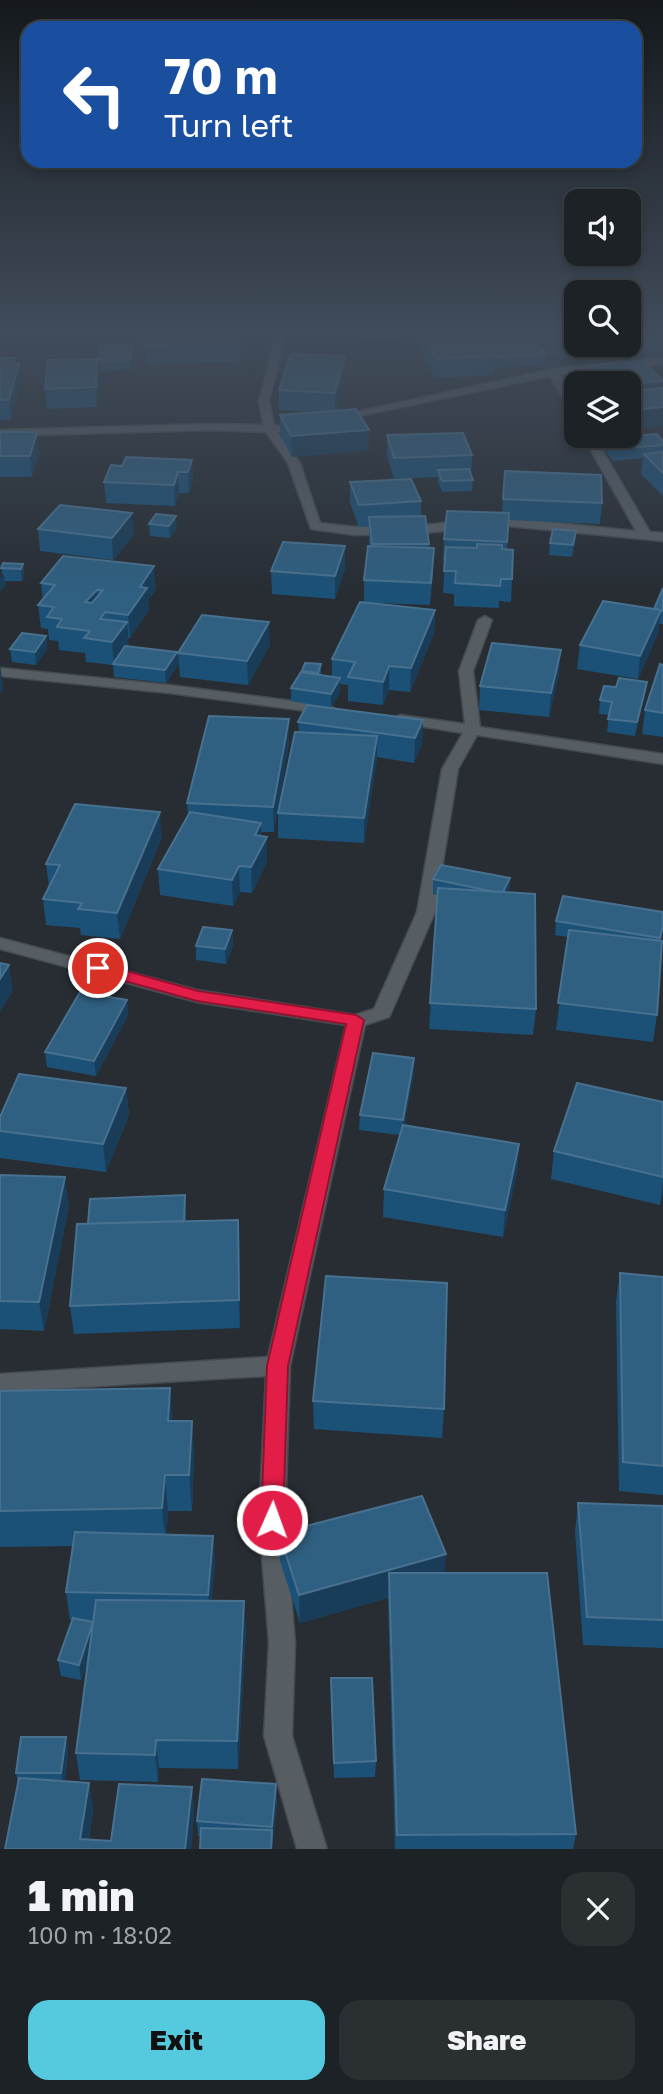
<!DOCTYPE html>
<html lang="en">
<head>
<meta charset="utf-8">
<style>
  :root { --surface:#1d2226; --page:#2a2f32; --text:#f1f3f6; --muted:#a0a4a7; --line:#3b3f43; --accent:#55cadf }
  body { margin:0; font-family:"Golos Text",sans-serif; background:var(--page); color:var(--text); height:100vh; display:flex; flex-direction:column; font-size:26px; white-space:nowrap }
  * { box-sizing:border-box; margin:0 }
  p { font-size:23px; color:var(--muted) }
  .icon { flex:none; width:38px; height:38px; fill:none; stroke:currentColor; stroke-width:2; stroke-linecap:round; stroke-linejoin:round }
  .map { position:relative; height:1849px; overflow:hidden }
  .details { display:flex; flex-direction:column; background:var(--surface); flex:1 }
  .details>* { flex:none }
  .hud { position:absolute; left:21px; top:21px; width:621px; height:147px; border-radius:21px; box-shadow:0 4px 10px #0003,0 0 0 2px var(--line); background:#1a4fa0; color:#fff; overflow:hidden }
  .fabs { position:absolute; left:564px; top:189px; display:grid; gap:14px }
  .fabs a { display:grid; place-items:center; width:77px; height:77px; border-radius:14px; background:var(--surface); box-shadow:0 4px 10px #0003,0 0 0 2px var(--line); font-size:35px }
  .pin { position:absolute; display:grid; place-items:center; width:60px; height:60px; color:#fff; margin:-30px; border:4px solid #fff; border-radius:50%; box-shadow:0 2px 7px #0007 }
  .me { position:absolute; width:77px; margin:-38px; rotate:2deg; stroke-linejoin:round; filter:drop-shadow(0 0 5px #0008) }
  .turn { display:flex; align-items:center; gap:24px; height:147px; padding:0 28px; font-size:32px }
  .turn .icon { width:91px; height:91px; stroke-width:2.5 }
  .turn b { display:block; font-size:49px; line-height:60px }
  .round { display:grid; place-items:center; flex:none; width:74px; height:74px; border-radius:21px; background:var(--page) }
  .headline { display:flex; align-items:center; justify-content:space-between; height:119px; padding:0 28px }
  h1 { font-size:42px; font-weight:800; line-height:52px }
  .button { display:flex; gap:14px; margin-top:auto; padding:14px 28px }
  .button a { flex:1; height:80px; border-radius:21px; background:var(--accent); color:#111; font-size:28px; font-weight:800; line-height:80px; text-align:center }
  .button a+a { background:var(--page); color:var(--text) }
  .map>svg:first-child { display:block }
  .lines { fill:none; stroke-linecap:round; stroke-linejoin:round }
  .minor-casing { stroke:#454a4f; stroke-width:3 }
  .minor { fill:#565d63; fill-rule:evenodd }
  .wall { fill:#1c5177 }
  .shaded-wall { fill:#193d58 }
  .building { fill:#2f5f81; stroke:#48718f; stroke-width:2; fill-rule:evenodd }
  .route { fill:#e11d48; stroke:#92132f; stroke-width:2 }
</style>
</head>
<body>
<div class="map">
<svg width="663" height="1849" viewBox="0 0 663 1849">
  <rect width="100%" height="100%" fill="#272d33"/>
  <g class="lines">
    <g class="minor-casing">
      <g id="minor">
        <path d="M276 335H286L269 401 274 425 286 428 277 432 300 463 320 523 355 527 425 525 498 517 636 531 583 436H594L650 532 663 533V541L498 525 425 533 355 535 311 529 288 463 266 432 210 430 0 436V430L210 424 263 425 259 401Z"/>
        <path d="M663 358V364L560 374 576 402V415L571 412 550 376 335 421 329 418 553 369Z"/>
        <path d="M485 616 492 620 473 671 480 727 663 754V764L477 735 458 769 435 912 391 1013 389 1017 365 1025 290 1366 285 1520 295 1643 292 1736 327 1849H297L264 1736 269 1643 259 1520 266 1376 0 1392V1374L268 1357 346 1025 197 1002 0 949V938L197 990 355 1015 374 1009 417 912 442 769 463 733 400 723 393 719 400 715 465 724 459 671 478 620Z"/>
        <path d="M0 668 169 685 330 706 337 710 330 714 169 693 0 676Z"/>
      </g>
    </g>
    <use href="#minor" class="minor"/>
  </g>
  <g class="wall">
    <path d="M135 335H239H238L240 343 241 361 147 365 145 346Z"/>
    <path d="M354 335H401V340H355Z"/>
    <path d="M417 335 485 340V338L546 355 545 365 496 368 494 365 493 375 435 378 417 343Z"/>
    <path d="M537 335H576V345H602L601 356 557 358 544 337H539Z"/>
    <path d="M628 335H663V353L633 354 627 345H628Z"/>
    <path d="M133 354 131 370 100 371 99 360Z"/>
    <path d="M345 356V375L336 411 369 450 292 457 280 435V415L323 412 279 410V390Z"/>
    <path d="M0 358H14L15 363H19L21 382 11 420H0Z"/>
    <path d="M97 359 99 378 97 407 47 409 45 389Z"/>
    <path d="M642 361 634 430 628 424V383H588L590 365Z"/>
    <path d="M0 432 39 452 32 477H0Z"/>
    <path d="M387 435 472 455 471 474 473 480 472 491 442 492 438 482V477L394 479 387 456Z"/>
    <path d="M605 438 663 445V496L641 474 643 458 613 461 604 449Z"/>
    <path d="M192 460 193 480 189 493H179L175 506 106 503 104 482 122 466Z"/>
    <path d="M505 471 602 503 600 524 509 520 507 549 512 579 511 602 499 601V608L454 606V594L443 593 445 561H443L444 539 502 513Z"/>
    <path d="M350 482 421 501V516L429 544 433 570 430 605 372 603 435 610 434 633 410 692 389 690 383 705 348 701V685L340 684V692L331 708 291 701V688L302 671 321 664V675L332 677V659L364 602V580L369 546V526L359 527 350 503Z"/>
    <path d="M156 514 177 528 170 538 150 536 149 524Z"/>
    <path d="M38 529 134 535 113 560 40 551Z"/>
    <path d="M576 531 575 543 572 557 549 555 550 543Z"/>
    <path d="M345 546V568L335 599 272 594 271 571Z"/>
    <path d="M23 564 24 576 22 581H5V586L1 568Z"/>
    <path d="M41 583 156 589 148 600 149 610 130 638H128V646L177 652 178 665 166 683 114 677 113 665 86 662 85 653 59 650 58 641 49 640 48 629 41 628 38 605 43 600Z"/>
    <path d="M663 588V624H659L658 633 638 679 577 669 580 645 654 609Z"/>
    <path d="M46 636 47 649 36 665 12 662 10 649Z"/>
    <path d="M270 645 248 685 180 677 178 653Z"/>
    <path d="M663 665V737L642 734 645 710Z"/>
    <path d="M559 673 549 717 479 710 480 686Z"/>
    <path d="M647 682 645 695 635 736 607 732 609 715 599 714 600 700 616 687Z"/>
    <path d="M289 719V743L274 832H261L267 862 252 893 240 892 233 906 160 895 158 869 188 816 187 803Z"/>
    <path d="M423 720 422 745 414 763 377 757 364 843 278 838V813L299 732 298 722Z"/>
    <path d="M162 837 120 939 81 935 80 928 46 925 43 899 49 887 46 864Z"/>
    <path d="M510 878 509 892 536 1009 533 1035 429 1029 438 895 433 894V879Z"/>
    <path d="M663 912V931L661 941 657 1015 653 1042 556 1030 568 937 555 935 556 921Z"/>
    <path d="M232 930 233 945 226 964 196 960V946Z"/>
    <path d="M127 1000 128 1015 96 1076 47 1067 45 1052Z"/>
    <path d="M414 1058V1073L404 1125 519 1144 517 1172 503 1237 383 1217 384 1189 400 1135 359 1130 360 1115Z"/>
    <path d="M126 1088 129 1115 106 1172 0 1158V1117Z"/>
    <path d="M663 1102V1193L660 1205 551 1179 554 1151Z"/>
    <path d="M0 1175 69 1205 44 1331 0 1329Z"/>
    <path d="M185 1195 186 1221 238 1220 240 1328 74 1334 70 1306 88 1224Z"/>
    <path d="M620 1273 663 1277V1495L619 1491 616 1301Z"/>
    <path d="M0 1391 173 1421H192L194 1457 192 1511H168L166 1535 213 1536 215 1564 211 1601 246 1629 238 1769 159 1768 158 1782 80 1780 76 1753 88 1661 81 1680 61 1676 58 1660 73 1620H70L66 1592 73 1546 0 1547Z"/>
    <path d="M313 1401 444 1409 442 1438 314 1429Z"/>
    <path d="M578 1503 663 1506V1648L583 1645 575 1531Z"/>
    <path d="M279 1533 445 1573 576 1834 573 1849H395L388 1598 300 1623 280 1561Z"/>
    <path d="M331 1694 376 1761 375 1777 334 1778Z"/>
    <path d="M66 1737 68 1752 65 1781 89 1783 93 1810 89 1839 111 1841 192 1787 194 1815 191 1849H5L18 1784 16 1773Z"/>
    <path d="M276 1784 277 1799 272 1849 198 1836 197 1821Z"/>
  </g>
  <g class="shaded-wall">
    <path d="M132 344 133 354 131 370 130 360Z"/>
    <path d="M345 356V375L335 412V393Z"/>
    <path d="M14 358 16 375 19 363 21 382 11 420 9 400Z"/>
    <path d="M97 359 99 378 97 407 96 387Z"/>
    <path d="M663 381 661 401 628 403V384Z"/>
    <path d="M663 407V426L634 430 636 410Z"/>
    <path d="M369 430V450L292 457 291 436Z"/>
    <path d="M37 432 39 452 32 477 30 456Z"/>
    <path d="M192 460 193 480 189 493 188 472Z"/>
    <path d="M178 472 179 493 175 506 174 485Z"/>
    <path d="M132 513 134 535 113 560 112 538Z"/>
    <path d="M176 516 177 528 170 538 169 526Z"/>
    <path d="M576 531 575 543 572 557 573 545Z"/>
    <path d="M345 546V568L335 599V576Z"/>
    <path d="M23 564 24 576 22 581 21 569Z"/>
    <path d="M154 566 156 589 148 600 149 610 130 638 128 615 140 587Z"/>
    <path d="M4 574 5 586 0 592V578Z"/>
    <path d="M97 590 99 612 85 602Z"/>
    <path d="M435 610 434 633 410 692 411 668Z"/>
    <path d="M661 610 658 633 638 679 640 656Z"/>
    <path d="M127 622 129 645 114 665 112 642Z"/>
    <path d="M269 622 270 645 248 685 247 661Z"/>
    <path d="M46 636 47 649 36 665 35 652Z"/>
    <path d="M561 650 559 673 549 717 551 693Z"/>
    <path d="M177 652 178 665 166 683 165 670Z"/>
    <path d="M0 664 3 688 0 694Z"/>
    <path d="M389 666V690L383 705V682Z"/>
    <path d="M340 678V692L331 708V694Z"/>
    <path d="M647 682 645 695 635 736 637 722Z"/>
    <path d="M289 719V743L274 832 273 807Z"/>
    <path d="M423 720 422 745 414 763 415 738Z"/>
    <path d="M377 736V760L364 843V818Z"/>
    <path d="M160 812 162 837 120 939 117 913Z"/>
    <path d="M261 823 262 846 267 837V862L252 893 251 867 255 835Z"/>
    <path d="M239 866 240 892 233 906 232 880Z"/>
    <path d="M510 878 509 893H503Z"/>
    <path d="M232 930 233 945 226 964 225 949Z"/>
    <path d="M9 965 13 991 0 1012V979Z"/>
    <path d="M127 1000 128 1015 96 1076 94 1061Z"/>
    <path d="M414 1058V1073L402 1135 403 1120Z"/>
    <path d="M126 1088 129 1115 106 1172 103 1144Z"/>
    <path d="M519 1144 517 1172 503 1237 505 1210Z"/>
    <path d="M65 1177 69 1205 44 1331 39 1302Z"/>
    <path d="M663 1182V1193L660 1205Z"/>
    <path d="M238 1220 240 1248V1328L239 1300Z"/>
    <path d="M170 1388 173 1424 168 1421Z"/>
    <path d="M192 1421 194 1457 192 1511 189 1475Z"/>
    <path d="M165 1475 168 1511 166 1545 162 1508Z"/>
    <path d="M213 1536 215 1564 210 1623 208 1595Z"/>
    <path d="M446 1554 444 1582 389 1573 388 1598 300 1623 299 1595Z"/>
    <path d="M244 1601 246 1629 238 1769 237 1741Z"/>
    <path d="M94 1622 96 1637 81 1680 79 1665Z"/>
    <path d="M66 1737 68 1752 64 1789 61 1773Z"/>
    <path d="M156 1740 159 1768 158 1782 155 1755Z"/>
    <path d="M89 1783 93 1810 87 1849 80 1839Z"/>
    <path d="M276 1784 277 1799 273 1842 272 1827Z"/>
    <path d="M192 1787 194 1815 191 1849H185Z"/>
  </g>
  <g class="building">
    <path d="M144 335H238L240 343 146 346Z"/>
    <path d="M423 335H481L494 356 436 359Z"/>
    <path d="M555 335H576V339H558Z"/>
    <path d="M533 336 546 355 496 357 485 338Z"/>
    <path d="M101 344H132L130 360H99Z"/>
    <path d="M291 354 345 356 335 393 279 390Z"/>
    <path d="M0 358H14L13 363H19L9 400H0Z"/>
    <path d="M97 359 96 387 45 389 48 360Z"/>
    <path d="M642 361 663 381 628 384 607 383 590 365Z"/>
    <path d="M663 388V407L636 410 628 403V392Z"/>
    <path d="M356 409 369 430 291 436 280 415Z"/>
    <path d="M0 432H37L30 456H0Z"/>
    <path d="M463 433 472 455 394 458 387 435Z"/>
    <path d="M657 434 663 441V445L614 449 605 438Z"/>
    <path d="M663 452V473L644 454Z"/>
    <path d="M126 457 192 460 188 472H178L174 485 104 482 111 465 122 466Z"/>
    <path d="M469 469 473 480 442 481 438 470Z"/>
    <path d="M505 471 601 475 602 503 503 499Z"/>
    <path d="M411 479 421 501 359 505 350 482Z"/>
    <path d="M60 505 132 513 112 538 38 529Z"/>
    <path d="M447 511 509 513 507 542 444 539Z"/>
    <path d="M156 514 176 516 169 526 149 524Z"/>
    <path d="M425 516 429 544H372L369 517Z"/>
    <path d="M553 529 576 531 573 545 550 543Z"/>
    <path d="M283 542 345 546 335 576 271 571Z"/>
    <path d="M477 544 502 545V549L513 550 512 579H501L500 586 455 583 456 571H444L446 547 477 548Z"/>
    <path d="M368 546 434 548 431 583 364 580Z"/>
    <path d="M63 556 154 566 140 587 147 588 128 615 105 612 100 619 127 622 112 642 84 638 90 631 57 627 62 619 47 617 54 607 38 605 55 585 41 583ZM97 590H103L92 603 85 602Z"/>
    <path d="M3 563 23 564 21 569 1 568Z"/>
    <path d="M663 588V611L654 609Z"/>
    <path d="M603 601 661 610 640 656 580 645Z"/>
    <path d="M360 602 435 610 411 668 389 666 383 682 348 677 355 662 332 659Z"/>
    <path d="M202 615 269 622 247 661 178 653Z"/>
    <path d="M22 633 46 636 35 652 10 649Z"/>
    <path d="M492 643 561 650 551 693 480 686Z"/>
    <path d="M125 646 177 652 165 670 113 664Z"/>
    <path d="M305 663 321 664 318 673 302 671Z"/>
    <path d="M660 664 663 665V713L645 710Z"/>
    <path d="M301 672 340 678 331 694 291 688Z"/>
    <path d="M619 678 647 682 637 722 608 719 612 702 600 700 604 686 616 687Z"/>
    <path d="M307 705 423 720 415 738 298 722Z"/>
    <path d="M209 716 289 719 273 807 187 803Z"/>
    <path d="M295 732 377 736 364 818 278 813Z"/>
    <path d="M75 804 160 812 117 913 78 909 82 903 43 899 60 865 46 864Z"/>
    <path d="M190 812 261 823 255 835 267 837 251 867 239 866 232 880 158 869Z"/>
    <path d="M441 865 510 878 503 892H495L433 879Z"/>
    <path d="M438 888 535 894 536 1009 430 1003Z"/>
    <path d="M563 896 663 912V925L660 938 556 921Z"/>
    <path d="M203 927 232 930 225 949 196 946Z"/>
    <path d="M569 930 662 941 657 1015 558 1003Z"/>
    <path d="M0 963 9 965 0 979Z"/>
    <path d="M80 992 127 1000 94 1061 45 1052Z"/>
    <path d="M373 1053 414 1058 403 1120 360 1115Z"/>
    <path d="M19 1074 126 1088 103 1144 0 1131V1117Z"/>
    <path d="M577 1083 663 1102V1177L554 1151Z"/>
    <path d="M403 1125 519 1144 505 1210 384 1189Z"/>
    <path d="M0 1175 65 1177 39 1302 0 1301Z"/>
    <path d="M185 1195 184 1221 88 1224 90 1199Z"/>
    <path d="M238 1220 239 1300 70 1306 77 1224Z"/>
    <path d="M620 1273 663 1277V1466L623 1462Z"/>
    <path d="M326 1276 447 1283 444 1409 313 1401Z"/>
    <path d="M170 1388 168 1421H192L189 1475H165L162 1508 0 1511V1391Z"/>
    <path d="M422 1496 446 1554 299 1595 279 1533Z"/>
    <path d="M578 1503 663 1506V1620L587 1617Z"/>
    <path d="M75 1532 213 1536 208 1595 66 1592Z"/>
    <path d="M389 1573H547L576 1834 397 1835Z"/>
    <path d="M96 1600 244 1601 237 1741 156 1740 155 1755 76 1753Z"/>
    <path d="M73 1618 93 1622 79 1665 58 1660Z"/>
    <path d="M331 1678H372L376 1761 334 1763Z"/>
    <path d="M21 1737H66L61 1773H16Z"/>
    <path d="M19 1778 89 1783 80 1839 111 1841 119 1784 192 1787 185 1849H5Z"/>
    <path d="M202 1779 276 1784 272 1827 197 1821Z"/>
    <path d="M201 1828 272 1830 271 1849H200Z"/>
  </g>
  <linearGradient id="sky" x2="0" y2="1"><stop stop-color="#15191c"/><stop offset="0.56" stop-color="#414c5b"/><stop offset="1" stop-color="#414c5b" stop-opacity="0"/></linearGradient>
  <rect width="663" height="594" fill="url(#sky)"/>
  <path class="route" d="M98 963 198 991 356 1015 364 1020 288 1366 283 1520 280 1527 272 1530 264 1527 261 1520 267 1366 346 1024 197 1001 92 972 90 968Z"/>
</svg>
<div class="fabs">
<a><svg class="icon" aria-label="sound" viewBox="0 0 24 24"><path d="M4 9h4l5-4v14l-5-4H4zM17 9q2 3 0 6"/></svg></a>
<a><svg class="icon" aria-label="search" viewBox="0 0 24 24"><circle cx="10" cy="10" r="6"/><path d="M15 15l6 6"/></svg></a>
<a><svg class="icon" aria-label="layers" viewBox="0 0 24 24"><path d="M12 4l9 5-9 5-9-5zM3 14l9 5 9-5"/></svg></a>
</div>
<div class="pin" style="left:98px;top:968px;background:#d93025"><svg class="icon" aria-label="arrive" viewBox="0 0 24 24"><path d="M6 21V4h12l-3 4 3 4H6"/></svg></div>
<svg class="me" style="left:272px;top:1520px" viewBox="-20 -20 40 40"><circle r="17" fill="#e11d48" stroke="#fff" stroke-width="3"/><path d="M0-11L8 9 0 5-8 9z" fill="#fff"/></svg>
<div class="hud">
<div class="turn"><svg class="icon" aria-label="left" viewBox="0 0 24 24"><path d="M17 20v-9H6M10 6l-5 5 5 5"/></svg><div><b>70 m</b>Turn left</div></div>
</div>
</div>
<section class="details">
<div class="headline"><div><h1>1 min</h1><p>100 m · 18:02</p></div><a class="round"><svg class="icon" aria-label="close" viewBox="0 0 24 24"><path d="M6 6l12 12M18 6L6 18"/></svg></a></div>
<div class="button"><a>Exit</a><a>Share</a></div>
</section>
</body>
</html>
